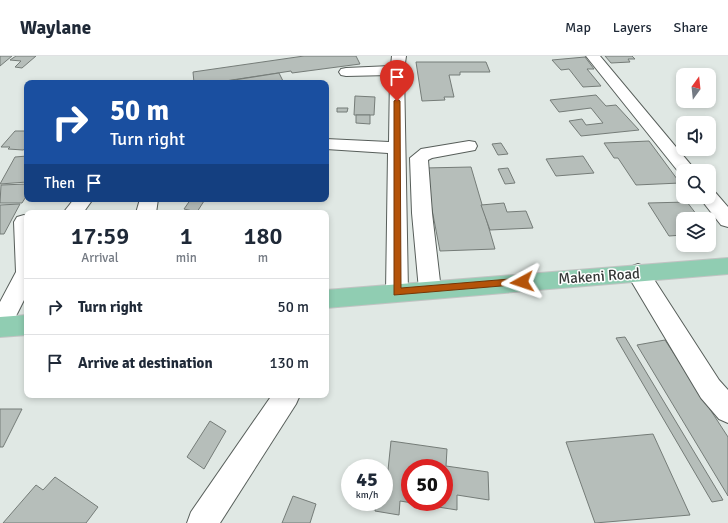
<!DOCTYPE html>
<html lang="en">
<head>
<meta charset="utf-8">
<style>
  :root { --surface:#fff; --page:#f2f2f3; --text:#1f2937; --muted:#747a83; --line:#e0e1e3 }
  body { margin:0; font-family:Signika,sans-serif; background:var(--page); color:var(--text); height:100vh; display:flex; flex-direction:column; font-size:15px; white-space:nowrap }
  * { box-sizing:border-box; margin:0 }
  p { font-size:13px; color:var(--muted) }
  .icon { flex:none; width:22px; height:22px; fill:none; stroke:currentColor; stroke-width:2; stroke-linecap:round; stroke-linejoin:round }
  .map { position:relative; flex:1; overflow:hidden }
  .side { position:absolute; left:24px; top:154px; width:305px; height:188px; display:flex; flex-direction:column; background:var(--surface); border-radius:8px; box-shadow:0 2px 6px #0003 }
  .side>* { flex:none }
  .top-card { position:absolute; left:24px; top:24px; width:305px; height:122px; border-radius:8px; box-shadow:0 2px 6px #0003; background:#1a4fa0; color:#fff; overflow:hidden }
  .needle { width:26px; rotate:15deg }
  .tools { position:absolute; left:676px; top:12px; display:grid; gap:8px }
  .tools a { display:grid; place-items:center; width:40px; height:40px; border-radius:8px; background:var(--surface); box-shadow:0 2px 6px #0003; font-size:20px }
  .speed { position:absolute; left:341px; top:403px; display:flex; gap:8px; font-size:20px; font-weight:700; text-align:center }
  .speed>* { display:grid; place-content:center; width:52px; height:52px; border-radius:50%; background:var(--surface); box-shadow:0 2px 6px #0003; line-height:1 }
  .speed small { font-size:10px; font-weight:400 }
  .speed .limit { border:6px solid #d22; background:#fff; color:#111 }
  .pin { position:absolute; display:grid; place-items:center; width:34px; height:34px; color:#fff; margin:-41px -17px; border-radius:50% 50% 50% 0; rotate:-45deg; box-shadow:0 0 4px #0007 }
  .pin .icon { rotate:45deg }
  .me { position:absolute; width:44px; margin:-22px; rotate:265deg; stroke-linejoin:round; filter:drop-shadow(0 0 3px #0008) }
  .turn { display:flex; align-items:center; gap:14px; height:84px; padding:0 20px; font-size:18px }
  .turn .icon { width:52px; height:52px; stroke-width:2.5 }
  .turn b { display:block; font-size:28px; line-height:34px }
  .then { display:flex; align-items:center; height:38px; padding:0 20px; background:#0003; gap:8px; font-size:15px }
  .eta { display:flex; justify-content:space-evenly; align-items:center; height:68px; text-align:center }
  .eta b { font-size:24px; font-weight:600; line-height:28px }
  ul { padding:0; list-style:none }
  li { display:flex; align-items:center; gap:12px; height:56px; padding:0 20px; border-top:1px solid var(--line) }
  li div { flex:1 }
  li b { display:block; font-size:15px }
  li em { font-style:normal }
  header { display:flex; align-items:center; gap:24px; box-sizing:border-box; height:56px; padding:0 20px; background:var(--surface); border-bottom:1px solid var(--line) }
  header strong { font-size:19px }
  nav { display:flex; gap:22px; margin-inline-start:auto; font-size:14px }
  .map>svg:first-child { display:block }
  .building { fill:#b6beba; stroke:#757c78; fill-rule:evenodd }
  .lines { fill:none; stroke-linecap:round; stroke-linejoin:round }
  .minor-casing { stroke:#575e5a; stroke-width:2 }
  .major-casing { stroke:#c2c3c3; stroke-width:2 }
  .minor { fill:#fff; fill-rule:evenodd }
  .major { fill:#90cdb2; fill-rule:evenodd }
  .route { fill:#b45309; stroke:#753606 }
  .labels { text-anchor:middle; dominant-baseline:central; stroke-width:3; stroke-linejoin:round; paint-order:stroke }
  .street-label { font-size:15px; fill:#343736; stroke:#fff }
</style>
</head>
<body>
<header>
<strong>Waylane</strong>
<nav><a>Map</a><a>Layers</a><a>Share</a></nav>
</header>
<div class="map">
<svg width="728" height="467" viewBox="0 0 728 467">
  <rect width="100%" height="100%" fill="#e0e8e4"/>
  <g class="building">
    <path d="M0 0H12L0 10Z"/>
    <path d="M16 0H36L22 12 15 11 21 5 10 4Z"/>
    <path d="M304 0H356L360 8 292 17 291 15 212 27H194L193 16Z"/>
    <path d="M605 0H632L635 3H628L630 6 611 7Z"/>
    <path d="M585 1 594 13H587L601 30 583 31 569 13 561 14 552 4Z"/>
    <path d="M416 6H486L490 16H460V19H449L454 41H444L445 44 422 45Z"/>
    <path d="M279 17 284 27H215Z"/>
    <path d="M596 39 606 50 616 49 639 74 581 80 569 65 582 63 586 69 603 67 591 52 559 56 550 44Z"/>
    <path d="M355 40 375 41 374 59H354Z"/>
    <path d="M337 52H348L347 56H337Z"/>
    <path d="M356 59H370V68L356 67Z"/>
    <path d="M15 75H27V92L23 94 8 93 10 91H1Z"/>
    <path d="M649 85 680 127 636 129 618 102H614L604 87Z"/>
    <path d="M501 87 508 98 498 99 492 88Z"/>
    <path d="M27 100V126L0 128 15 101Z"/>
    <path d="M583 100 594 117 556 120 546 103Z"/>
    <path d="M471 111 495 193 440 195 424 112Z"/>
    <path d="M508 112 515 127 505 128 498 113Z"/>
    <path d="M27 128V139L22 147H0L1 129Z"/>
    <path d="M191 143 204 145 197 156 184 153Z"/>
    <path d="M687 146 700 163H683V179L669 180 648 147Z"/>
    <path d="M504 147 507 156 526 155 533 172 490 174 481 149Z"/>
    <path d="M20 148 4 178H0V149Z"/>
    <path d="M625 281 723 444 712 446 616 282Z"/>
    <path d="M665 284 728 381V440L637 289Z"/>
    <path d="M0 353H22L3 391H0Z"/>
    <path d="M210 365 226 375 204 413 187 401Z"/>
    <path d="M653 378 690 459 595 467 566 386Z"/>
    <path d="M391 385 447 393 446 410 488 416 489 444 457 439V454L400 445 399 459 375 455 376 446H384V424H387ZM410 412H444V446H410Z"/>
    <path d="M55 421 98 451 86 467H3L36 429 43 434Z"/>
    <path d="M293 440 316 448 310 467H282Z"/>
  </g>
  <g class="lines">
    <g class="minor-casing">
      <g id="minor">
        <path d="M392 0H406L404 14 408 236 405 242 397 245 389 242 386 236 388 97 326 93V83L389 86 390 19 346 20 341 19 339 16 341 13 346 12 391 10Z"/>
        <path d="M586 0H600L696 115H683V120L681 119Z"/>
        <path d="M469 85 475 86 477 90 475 94 432 102 428 104 432 157 441 234 438 240 430 243 422 240 419 234 412 157 410 102 421 93Z"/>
        <path d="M709 135 715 136 728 151V171L721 169 699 141H709Z"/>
        <path d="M74 143H93L83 157H63Z"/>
        <path d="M140 143H158L156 157H136Z"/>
        <path d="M24 159 27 160V238L8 276 0 279V246L16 216 14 166 17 161Z"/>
        <path d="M638 208 646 211 719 324 728 334V367L719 363 701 342 630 223 627 217 630 211Z"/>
        <path d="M272 339H300L296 348 220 467H187L191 456Z"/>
      </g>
    </g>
    <g class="major-casing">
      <g id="major">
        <path d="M728 202V218L326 252V234Z"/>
        <path d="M27 259V279L0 281V261Z"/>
      </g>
    </g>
    <use href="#minor" class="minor"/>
    <use href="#major" class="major"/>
  </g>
  <path class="route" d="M397 43 400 45 401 232 522 222 525 223V228L394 239V45Z"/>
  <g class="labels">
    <g class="street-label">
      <text transform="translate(599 220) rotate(-4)">Makeni Road</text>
    </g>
  </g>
</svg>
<div class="tools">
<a><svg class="needle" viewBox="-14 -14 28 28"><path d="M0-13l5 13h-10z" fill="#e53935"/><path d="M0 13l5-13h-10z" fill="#747a83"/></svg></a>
<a><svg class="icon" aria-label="sound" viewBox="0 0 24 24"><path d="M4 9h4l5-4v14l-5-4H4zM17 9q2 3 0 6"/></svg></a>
<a><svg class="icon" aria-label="search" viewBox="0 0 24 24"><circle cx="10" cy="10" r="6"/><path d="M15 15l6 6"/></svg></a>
<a><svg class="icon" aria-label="layers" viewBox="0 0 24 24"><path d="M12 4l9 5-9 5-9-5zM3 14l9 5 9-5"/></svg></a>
</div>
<div class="speed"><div>45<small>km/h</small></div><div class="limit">50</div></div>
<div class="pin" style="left:397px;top:45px;background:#d93025"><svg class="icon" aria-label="arrive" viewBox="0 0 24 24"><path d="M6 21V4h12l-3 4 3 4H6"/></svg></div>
<svg class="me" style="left:522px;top:226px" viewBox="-20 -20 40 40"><path d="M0-17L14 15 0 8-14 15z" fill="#b45309" stroke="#fff" stroke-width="4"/></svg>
<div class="top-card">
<div class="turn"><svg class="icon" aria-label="right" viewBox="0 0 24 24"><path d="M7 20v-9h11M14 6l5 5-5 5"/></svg><div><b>50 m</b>Turn right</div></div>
<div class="then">Then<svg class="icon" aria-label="arrive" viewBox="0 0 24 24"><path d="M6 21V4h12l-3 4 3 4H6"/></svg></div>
</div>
<section class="side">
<div class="eta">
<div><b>17:59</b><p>Arrival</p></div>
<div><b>1</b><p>min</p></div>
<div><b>180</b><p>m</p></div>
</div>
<ul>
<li><svg class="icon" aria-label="right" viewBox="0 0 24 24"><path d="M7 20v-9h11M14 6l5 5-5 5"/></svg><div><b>Turn right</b></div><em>50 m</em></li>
<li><svg class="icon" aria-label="arrive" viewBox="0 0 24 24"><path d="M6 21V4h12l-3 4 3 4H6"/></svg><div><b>Arrive at destination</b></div><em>130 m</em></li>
</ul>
</section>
</div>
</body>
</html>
